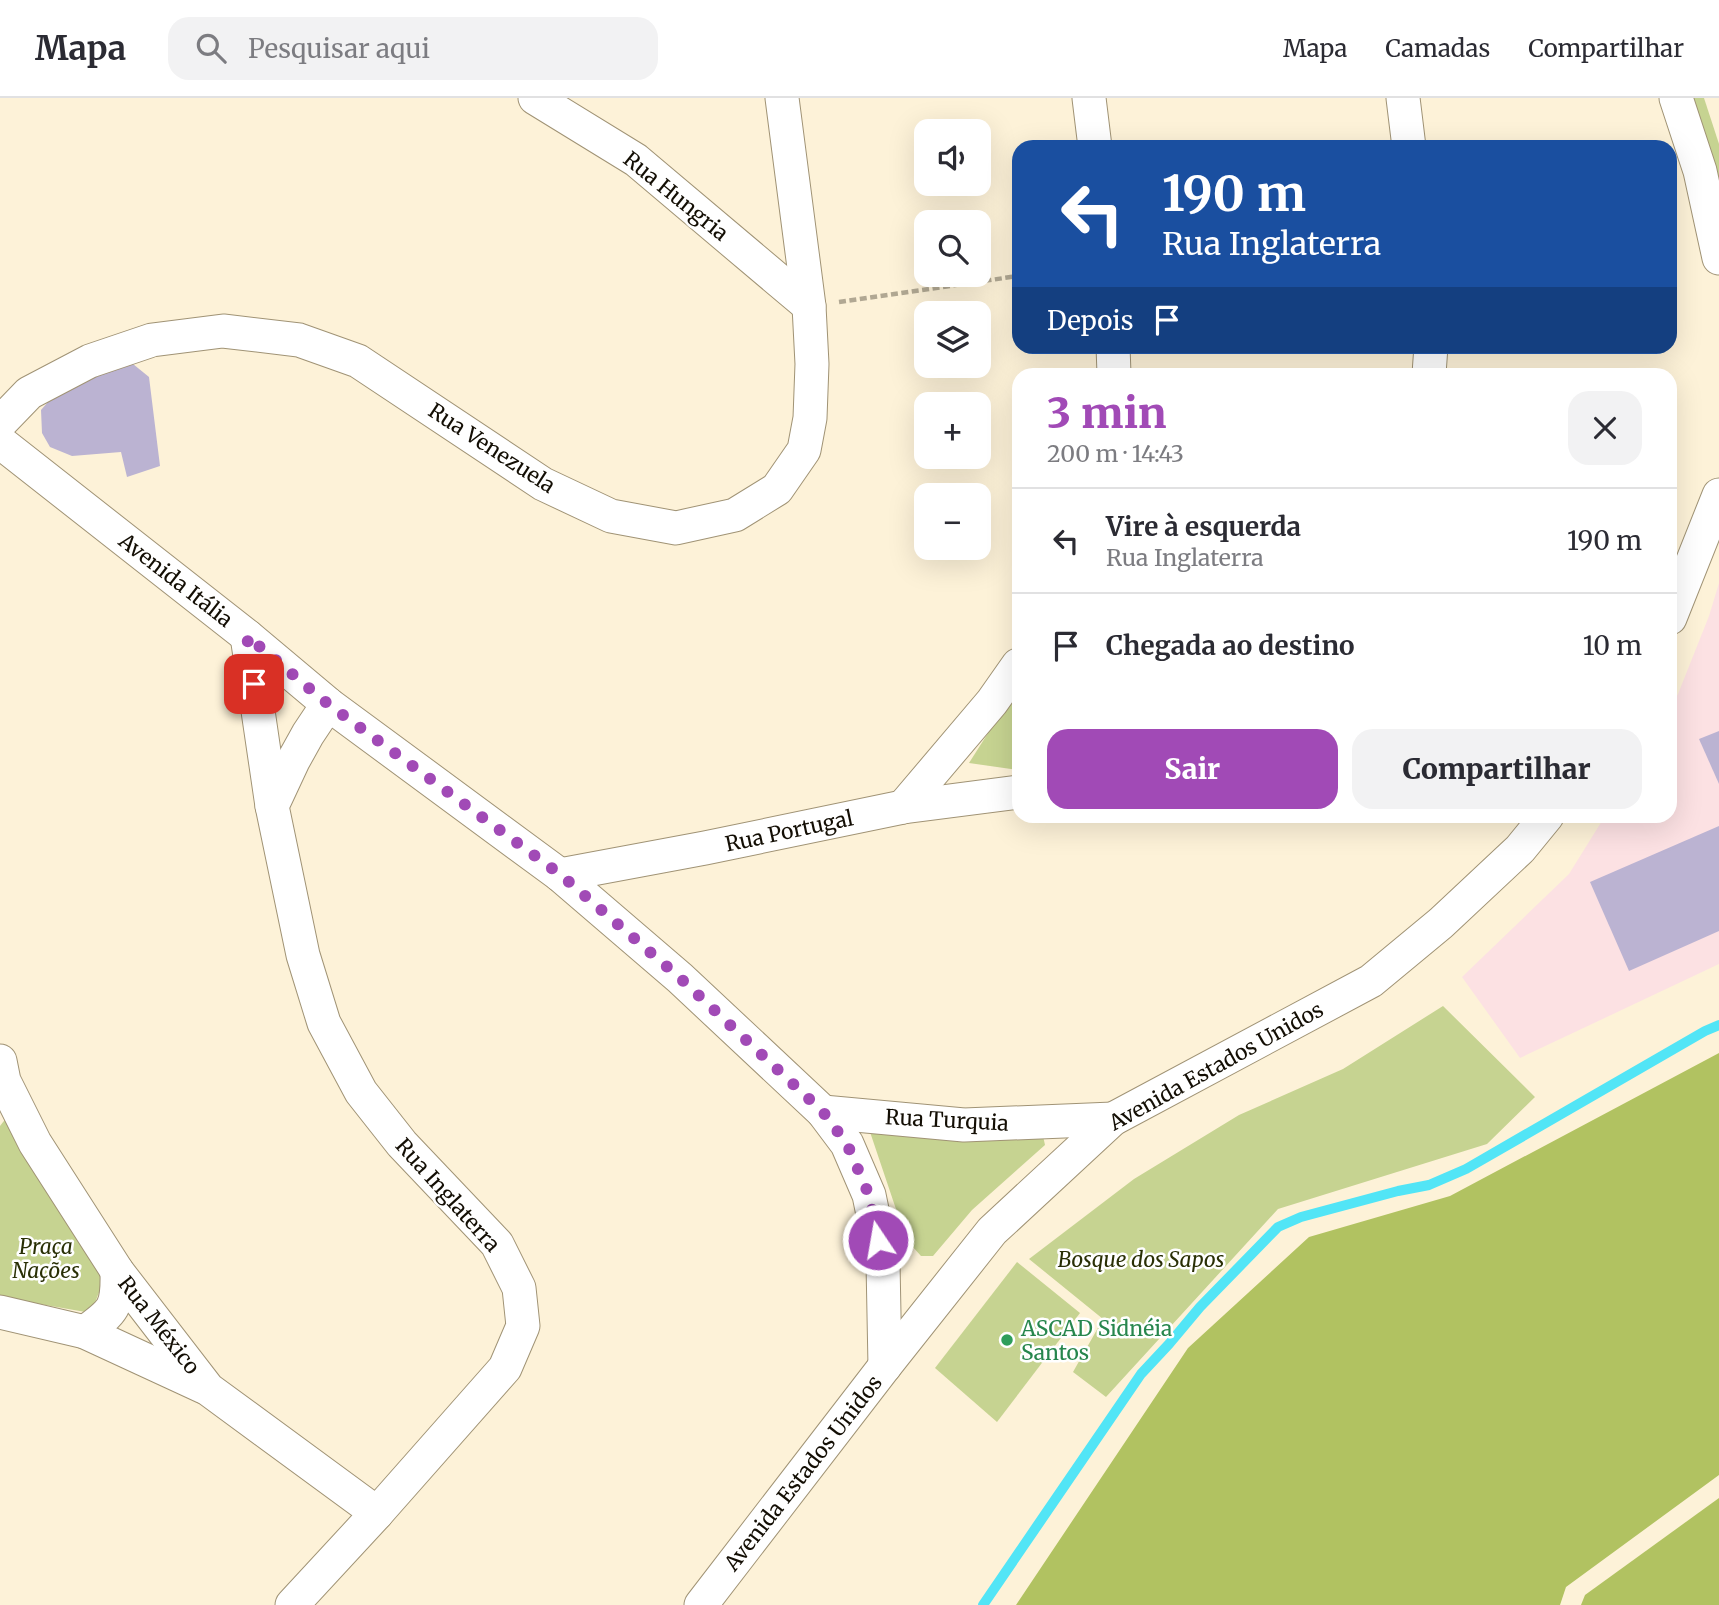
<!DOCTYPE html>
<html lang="pt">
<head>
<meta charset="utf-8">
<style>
  :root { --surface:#fff; --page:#f2f2f3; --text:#2b2b33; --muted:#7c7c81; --line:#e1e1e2; --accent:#a14ab6 }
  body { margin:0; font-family:Merriweather,serif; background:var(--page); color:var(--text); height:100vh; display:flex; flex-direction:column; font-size:26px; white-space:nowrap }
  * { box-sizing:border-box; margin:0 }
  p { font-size:23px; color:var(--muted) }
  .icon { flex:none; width:38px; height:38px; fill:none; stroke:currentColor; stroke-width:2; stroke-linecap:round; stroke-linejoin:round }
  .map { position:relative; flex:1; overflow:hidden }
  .panel { position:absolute; left:1012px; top:270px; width:665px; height:455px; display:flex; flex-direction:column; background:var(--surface); border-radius:21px; box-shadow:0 7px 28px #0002 }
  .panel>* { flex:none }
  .guide { position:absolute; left:1012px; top:42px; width:665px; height:214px; border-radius:21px; box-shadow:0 7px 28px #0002; background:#1a4fa0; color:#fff; overflow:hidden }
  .tools { position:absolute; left:914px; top:21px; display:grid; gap:14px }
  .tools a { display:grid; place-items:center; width:77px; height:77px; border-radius:14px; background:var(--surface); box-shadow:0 7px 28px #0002; font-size:35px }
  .pin { position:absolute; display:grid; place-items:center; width:60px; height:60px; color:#fff; margin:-30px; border-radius:14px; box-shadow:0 4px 10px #0006 }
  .me { position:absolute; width:77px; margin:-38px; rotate:348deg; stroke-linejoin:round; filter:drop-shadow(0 0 5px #0008) }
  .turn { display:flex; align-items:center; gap:24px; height:147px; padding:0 35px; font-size:32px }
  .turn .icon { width:91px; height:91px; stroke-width:2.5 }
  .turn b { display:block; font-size:49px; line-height:60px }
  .then { display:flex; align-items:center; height:66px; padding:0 35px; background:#0003; gap:14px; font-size:26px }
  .round { display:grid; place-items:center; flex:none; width:74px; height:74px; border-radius:21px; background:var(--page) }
  .overview { display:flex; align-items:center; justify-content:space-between; height:119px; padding:0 35px }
  h1 { font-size:42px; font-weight:800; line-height:52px; color:var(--accent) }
  .button { display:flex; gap:14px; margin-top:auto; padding:14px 35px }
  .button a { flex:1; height:80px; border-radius:21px; background:var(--accent); color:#fff; font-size:28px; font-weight:800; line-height:80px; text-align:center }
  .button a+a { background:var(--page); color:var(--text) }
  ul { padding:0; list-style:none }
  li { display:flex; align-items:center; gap:21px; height:105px; padding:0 35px; border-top:2px solid var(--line) }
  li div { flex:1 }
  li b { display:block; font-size:26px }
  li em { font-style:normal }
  header { display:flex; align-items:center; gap:42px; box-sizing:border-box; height:98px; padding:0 35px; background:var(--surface); border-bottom:2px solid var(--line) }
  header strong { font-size:33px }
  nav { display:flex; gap:38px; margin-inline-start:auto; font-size:24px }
  .search { width:490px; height:63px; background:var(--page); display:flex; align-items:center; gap:18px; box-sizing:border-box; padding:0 24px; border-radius:21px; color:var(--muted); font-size:26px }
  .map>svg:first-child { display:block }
  .education { fill:#fce1e3 }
  .green { fill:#c6d391 }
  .forest { fill:#b1c261 }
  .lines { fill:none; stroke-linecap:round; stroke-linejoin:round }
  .stream { stroke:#52e5f6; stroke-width:10 }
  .building { fill:#bbb3d2 }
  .minor-casing { stroke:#a09375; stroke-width:35 }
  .path { stroke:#b1a893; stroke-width:4.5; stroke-dasharray:7 3.5; stroke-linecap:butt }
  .minor { stroke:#fff; stroke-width:33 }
  .route { stroke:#a14ab6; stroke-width:12; stroke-dasharray:0 21.6 }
  .leisure-dot { fill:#2e9e5b; stroke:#fff; stroke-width:2.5 }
  .labels { text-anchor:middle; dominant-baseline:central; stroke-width:5; stroke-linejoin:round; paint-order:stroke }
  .street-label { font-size:21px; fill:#130e04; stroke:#fff }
  .park-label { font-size:21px; font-style:italic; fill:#292f05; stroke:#fff }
  .leisure-label { font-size:21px; fill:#27864d; stroke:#fff; text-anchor:start }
</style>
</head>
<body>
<header>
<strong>Mapa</strong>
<div class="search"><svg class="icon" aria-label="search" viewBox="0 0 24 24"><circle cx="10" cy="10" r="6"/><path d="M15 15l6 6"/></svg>Pesquisar aqui</div>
<nav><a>Mapa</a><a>Camadas</a><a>Compartilhar</a></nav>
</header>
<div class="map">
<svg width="1719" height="1507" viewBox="0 0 1719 1507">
  <rect width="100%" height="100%" fill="#fdf2d8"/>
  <path class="education" d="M1719 485V866L1520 960 1462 879 1569 776 1605 718H1670V610L1678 596 1709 518Z"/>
  <g class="green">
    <path d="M1687 0H1704L1719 46V106Z"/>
    <path d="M1018 588V672L969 665Z"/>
    <path d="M1443 908 1535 999 1487 1046 1278 1111 1106 1299 1073 1274 1103 1221 1029 1161 1134 1081 1239 1017 1343 971Z"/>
    <path d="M7 1019 97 1156 103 1184 91 1215 0 1199V1028Z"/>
    <path d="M869 1031 1043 1038 1045 1047 972 1112 933 1158H921L912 1148 900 1123Z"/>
    <path d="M1017 1164 1080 1215 997 1324 935 1270Z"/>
  </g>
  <g class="forest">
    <path d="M1719 955V1377L1566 1489 1560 1507H1016L1188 1250 1309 1139 1450 1098Z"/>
    <path d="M1719 1400V1507H1581L1585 1497Z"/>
  </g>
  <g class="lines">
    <path class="stream" d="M983 1507 1141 1276 1169 1246 1200 1209 1278 1129 1301 1119 1398 1093 1429 1087 1466 1071 1705 933 1719 927"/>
  </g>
  <g class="building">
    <path d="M133 266 149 279 160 368 127 379 121 354 72 358 50 349 42 335 41 312 55 296 98 270Z"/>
    <path d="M1719 633V686L1699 641Z"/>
    <path d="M1719 728V833L1629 873 1590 784Z"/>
  </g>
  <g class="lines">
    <g class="minor-casing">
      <g id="minor">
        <path d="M535 0 636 62 809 208"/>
        <path d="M1089 0 1095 49"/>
        <path d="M1403 0 1409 49"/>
        <path d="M1676 0 1700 73 1719 160"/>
        <path d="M1113 248 1114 276"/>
        <path d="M1429 276 1431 248"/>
        <path d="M0 325 29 295 90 263 152 242 223 233 299 242 358 263 543 386 611 418 676 430 735 417 777 391 804 352 810 320 812 266 809 208 782 0"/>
        <path d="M0 344 247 538 328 606 560 777 680 880 823 1014 847 1046 869 1097 883 1165 885 1268"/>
        <path d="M1670 520 1719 397"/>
        <path d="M247 538 272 708"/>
        <path d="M903 709 992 604 1018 567"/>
        <path d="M560 777 705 750 903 709 1018 694"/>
        <path d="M0 963 4 983 35 1045 117 1173 208 1291 377 1415"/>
        <path d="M823 1014 964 1027 1113 1021"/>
        <path d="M0 1214 85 1234 204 1289"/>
        <path d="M85 1234C114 1213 118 1210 117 1173"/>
        <path d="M292 1507 377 1415 505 1270 523 1228 519 1190 497 1146 402 1046 361 994 324 925 303 857 272 708 293 663 308 636 328 606"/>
        <path d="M701 1507 885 1268 992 1133 1113 1021 1371 883 1441 825 1520 751 1547 718"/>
      </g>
    </g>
    <path class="path" d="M839 204 1018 178"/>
    <use href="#minor" class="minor"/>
  </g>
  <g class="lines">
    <path class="route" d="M254 586 247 538 328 606 561 777 680 880 823 1014 847 1046 869 1097 878 1142"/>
  </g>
  <circle class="leisure-dot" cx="1007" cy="1242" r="7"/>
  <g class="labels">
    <g class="street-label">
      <text transform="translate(676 98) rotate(39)">Rua Hungria</text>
      <text transform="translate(492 350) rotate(33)">Rua Venezuela</text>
      <text transform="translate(176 482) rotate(38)">Avenida Itália</text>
      <text transform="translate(789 733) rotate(-12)">Rua Portugal</text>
      <text transform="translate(1216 968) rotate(-29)">Avenida Estados Unidos</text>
      <text transform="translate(947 1022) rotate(3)">Rua Turquia</text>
      <text transform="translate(448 1097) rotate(48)">Rua Inglaterra</text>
      <text transform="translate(159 1227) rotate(52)">Rua México</text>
      <text transform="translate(803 1375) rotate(-52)">Avenida Estados Unidos</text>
    </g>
    <g class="park-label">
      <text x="46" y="1148">Praça<tspan x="46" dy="24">Nações</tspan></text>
      <text x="1141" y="1161">Bosque dos Sapos</text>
    </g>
    <g class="leisure-label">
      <text x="1021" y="1230">ASCAD Sidnéia<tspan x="1021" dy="24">Santos</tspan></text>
    </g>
  </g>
</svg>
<div class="tools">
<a><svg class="icon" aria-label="sound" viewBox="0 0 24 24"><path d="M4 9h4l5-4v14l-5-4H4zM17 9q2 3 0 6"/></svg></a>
<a><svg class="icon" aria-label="search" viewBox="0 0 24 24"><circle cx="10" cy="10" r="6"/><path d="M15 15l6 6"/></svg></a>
<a><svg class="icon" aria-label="layers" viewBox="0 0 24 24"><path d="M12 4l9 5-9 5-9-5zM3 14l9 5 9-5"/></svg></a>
<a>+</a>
<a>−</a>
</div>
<div class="pin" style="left:254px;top:586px;background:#d93025"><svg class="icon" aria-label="arrive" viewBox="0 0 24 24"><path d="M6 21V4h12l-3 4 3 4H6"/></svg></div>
<svg class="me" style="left:878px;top:1142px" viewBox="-20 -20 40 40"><circle r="17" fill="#a14ab6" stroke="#fff" stroke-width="3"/><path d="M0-11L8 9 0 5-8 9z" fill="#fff"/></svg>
<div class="guide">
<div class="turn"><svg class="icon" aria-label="left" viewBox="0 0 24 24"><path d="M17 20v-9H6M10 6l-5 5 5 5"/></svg><div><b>190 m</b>Rua Inglaterra</div></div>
<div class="then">Depois<svg class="icon" aria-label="arrive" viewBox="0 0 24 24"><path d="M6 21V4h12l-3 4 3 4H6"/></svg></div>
</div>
<section class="panel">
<div class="overview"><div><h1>3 min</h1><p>200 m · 14:43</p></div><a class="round"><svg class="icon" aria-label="close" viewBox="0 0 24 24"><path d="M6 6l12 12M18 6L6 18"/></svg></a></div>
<ul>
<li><svg class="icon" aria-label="left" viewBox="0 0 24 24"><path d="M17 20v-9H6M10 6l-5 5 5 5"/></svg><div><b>Vire à esquerda</b><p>Rua Inglaterra</p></div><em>190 m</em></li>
<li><svg class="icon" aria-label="arrive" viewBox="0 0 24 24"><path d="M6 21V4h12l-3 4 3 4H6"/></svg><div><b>Chegada ao destino</b></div><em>10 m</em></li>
</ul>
<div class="button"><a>Sair</a><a>Compartilhar</a></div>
</section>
</div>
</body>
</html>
